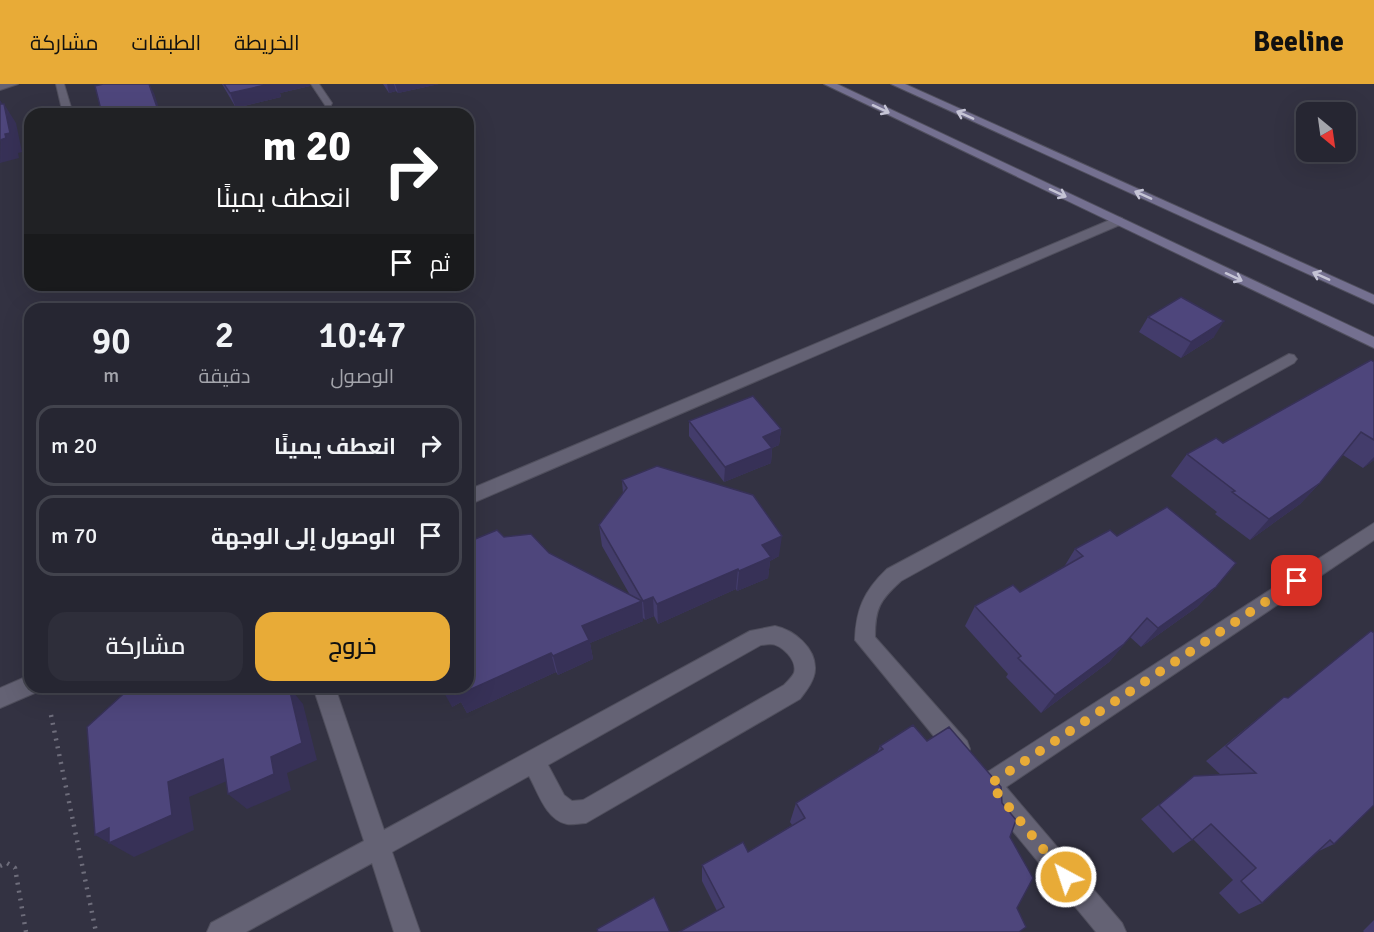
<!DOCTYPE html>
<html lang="ar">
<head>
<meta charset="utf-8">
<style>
  :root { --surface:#262632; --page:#2e2e3a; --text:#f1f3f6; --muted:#a4a5ac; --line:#42434d; --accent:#e8ab37 }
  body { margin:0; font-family:Signika,Cairo,sans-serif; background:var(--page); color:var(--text); direction:rtl; height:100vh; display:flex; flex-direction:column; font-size:22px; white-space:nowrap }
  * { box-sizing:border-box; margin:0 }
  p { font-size:20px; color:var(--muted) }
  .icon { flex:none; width:33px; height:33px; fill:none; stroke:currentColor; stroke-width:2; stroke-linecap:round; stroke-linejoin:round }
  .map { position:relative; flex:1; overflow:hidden; direction:ltr }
  .panel { position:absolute; left:24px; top:219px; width:450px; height:390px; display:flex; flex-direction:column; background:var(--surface); border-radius:18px; box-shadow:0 6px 24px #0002,0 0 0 2px var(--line); direction:rtl }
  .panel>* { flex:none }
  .hud { position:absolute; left:24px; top:24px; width:450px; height:183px; border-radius:18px; box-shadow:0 6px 24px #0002,0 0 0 2px var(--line); direction:rtl; background:#202124; color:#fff; overflow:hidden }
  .needle { width:39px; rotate:151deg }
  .fabs { position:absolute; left:1296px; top:18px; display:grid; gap:12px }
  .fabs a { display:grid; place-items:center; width:60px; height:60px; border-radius:12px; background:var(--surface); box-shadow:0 6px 24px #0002,0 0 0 2px var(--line); font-size:30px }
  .pin { position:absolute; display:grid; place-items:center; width:51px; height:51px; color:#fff; margin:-26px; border-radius:12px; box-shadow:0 3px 9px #0006 }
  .me { position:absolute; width:66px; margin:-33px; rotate:320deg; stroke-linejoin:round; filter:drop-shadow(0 0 4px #0008) }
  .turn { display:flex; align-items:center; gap:21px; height:126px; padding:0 24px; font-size:27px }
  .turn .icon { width:78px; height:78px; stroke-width:2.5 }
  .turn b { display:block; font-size:42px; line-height:51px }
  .then { display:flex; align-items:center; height:57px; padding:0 24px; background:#0003; gap:12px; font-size:22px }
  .eta { display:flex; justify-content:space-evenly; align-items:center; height:102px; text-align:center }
  .eta b { font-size:36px; font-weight:600; line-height:42px }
  .button { display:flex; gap:12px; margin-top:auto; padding:12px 24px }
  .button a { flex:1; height:69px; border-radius:18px; background:var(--accent); color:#111; font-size:24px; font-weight:600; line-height:69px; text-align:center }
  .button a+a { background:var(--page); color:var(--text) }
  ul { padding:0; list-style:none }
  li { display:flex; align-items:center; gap:18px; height:81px; margin:0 12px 9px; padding:0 12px; border:3px solid var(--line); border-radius:18px }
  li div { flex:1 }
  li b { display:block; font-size:22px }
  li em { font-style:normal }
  header { display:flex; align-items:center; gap:36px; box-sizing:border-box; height:84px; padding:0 30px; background:var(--accent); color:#111 }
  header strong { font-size:28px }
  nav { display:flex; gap:33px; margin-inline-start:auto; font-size:21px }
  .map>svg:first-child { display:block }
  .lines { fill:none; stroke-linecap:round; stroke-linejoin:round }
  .lane-casing { stroke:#504f5d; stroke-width:2 }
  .street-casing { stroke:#504f5d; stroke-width:2 }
  .secondary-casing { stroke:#504f5d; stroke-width:2 }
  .path { stroke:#6e6d7b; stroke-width:4.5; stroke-dasharray:2 6; stroke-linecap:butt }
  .lane { fill:#646274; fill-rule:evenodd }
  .street { fill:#646274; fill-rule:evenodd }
  .secondary { fill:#747090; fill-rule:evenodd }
  .wall { fill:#433c6b }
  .shaded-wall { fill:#373157 }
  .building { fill:#4e467c; stroke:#373157; stroke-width:1.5 }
  .oneway { stroke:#c5c4d5 }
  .route { stroke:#e8ab37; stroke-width:10; stroke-dasharray:0 18 }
</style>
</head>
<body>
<header>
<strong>Beeline</strong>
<nav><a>الخريطة</a><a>الطبقات</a><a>مشاركة</a></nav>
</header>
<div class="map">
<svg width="1374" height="848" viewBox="0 0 1374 848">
  <rect width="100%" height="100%" fill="#333242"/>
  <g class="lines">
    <g class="lane-casing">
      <g id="lane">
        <path d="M56 0H64L73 30H63Z"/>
        <path d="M311 0H319L332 19 331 21H325Z"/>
      </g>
    </g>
    <g class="street-casing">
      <g id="street">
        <path d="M0 0H18L0 6Z"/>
        <path d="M1117 133 1122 134 1123 137 1122 140 468 421V406Z"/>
        <path d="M1289 270 1294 271 1297 275 1294 279 901 497C880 516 875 524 875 553L967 657 970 665 967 673 959 676 951 673 855 556C856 525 864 507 887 485Z"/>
        <path d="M1374 439V456L1006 703 1122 839 1126 848H1096L979 706 976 698 979 690 989 687Z"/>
        <path d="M775 542C794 546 816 564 815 585 815 596 806 607 800 615L586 739C580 739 572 741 567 740 546 736 538 708 529 692L392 768 420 848H394L372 779 246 848H207L211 839 364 757 313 603H335L384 746 750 547ZM770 560C781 560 798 576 794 589 792 593 788 597 784 601L583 716 572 717 564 711 548 681 761 561Z"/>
        <path d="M30 591V603H40L37 608 0 624V604Z"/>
      </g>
    </g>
    <g class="secondary-casing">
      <g id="secondary">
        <path d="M824 0H837L1374 253V264Z"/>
        <path d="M891 0H905L1374 211V220Z"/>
      </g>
    </g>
    <g class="path">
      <path d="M51 631 96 848"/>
      <path d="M0 782 7 779 15 784 26 848"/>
    </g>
    <use href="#lane" class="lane"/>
    <use href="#street" class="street"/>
    <use href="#secondary" class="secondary"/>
  </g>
  <g class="wall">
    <path d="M222 0H310V2L280 9 281 13 236 24Z"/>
    <path d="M383 0H439L398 9 396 7 389 9Z"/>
    <path d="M1148 233 1214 253 1181 274 1139 248Z"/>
    <path d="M1374 278V376L1363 384 1343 371 1320 399 1300 420 1250 456 1215 430 1217 428 1171 392 1187 370 1223 359Z"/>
    <path d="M689 337 781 345 779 361 772 364 771 379 724 398 689 352Z"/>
    <path d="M622 396 779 472 770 477 768 494 737 507 736 505 658 540 654 532 645 536 643 534V537L590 559 593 575 558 591 556 588 467 629 461 618 452 623 504 453 549 469 630 511 602 462 599 441 623 410Z"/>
    <path d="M1117 452 1216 503 1197 523 1141 563 1130 553 1109 578 1041 629 1006 593 1008 590 965 542 975 522 1020 508 1064 483 1075 465Z"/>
    <path d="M1284 613 1334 760 1319 767 1262 819 1239 830 1219 809 1233 796 1193 755 1173 769 1141 735 1194 692 1221 691 1206 677Z"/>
    <path d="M927 657 1002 719 1010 753 1017 824 717 827 702 797V781L748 768 792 741 790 738 796 719 877 669 880 662Z"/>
    <path d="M1374 836V848H1364L1363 847Z"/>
  </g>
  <g class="shaded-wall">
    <path d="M149 0 154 9 161 30H139Z"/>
    <path d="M270 0H310V2L280 9 281 13 236 24 230 9Z"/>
    <path d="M387 0H394L396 7 389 9Z"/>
    <path d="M395 0H439L398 9Z"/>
    <path d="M0 16 4 23V20L16 39 22 68 18 69 19 74 0 79 1 20Z"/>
    <path d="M1224 237 1214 253 1181 274 1191 258Z"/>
    <path d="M781 345 779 361 762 368 763 353Z"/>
    <path d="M772 364 771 379 724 398 725 383Z"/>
    <path d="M1374 373V376L1363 384Z"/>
    <path d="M1320 399 1300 420 1250 456 1269 435Z"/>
    <path d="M782 452 779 472 770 477 768 494 737 507 739 487 762 461Z"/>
    <path d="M738 485 736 505 658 540 657 520Z"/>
    <path d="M1216 503 1197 523 1141 563 1158 544Z"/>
    <path d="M653 513 654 532 645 536 643 517Z"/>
    <path d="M642 517 643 537 590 559 593 575 558 591 553 572 582 542Z"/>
    <path d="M1147 534 1109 578 1041 629 1055 611Z"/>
    <path d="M551 569 556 588 467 629 461 618 452 623 442 605 446 603H456Z"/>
    <path d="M289 603 303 620 317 676 287 689 291 706 247 725 228 710 271 673Z"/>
    <path d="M223 675 241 691 189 713 194 746 134 773 95 751 168 698Z"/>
  </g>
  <g class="building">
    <path d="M103 0H149L158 26 139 30H102L95 2Z"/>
    <path d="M224 0H270L230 9Z"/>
    <path d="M0 17 1 20H4L10 49 5 50 6 54 0 56Z"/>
    <path d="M1181 213 1224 237 1191 258 1148 233Z"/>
    <path d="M1371 276 1374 278V356L1361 348 1320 399 1269 435 1232 408 1235 407 1187 370 1216 354 1223 359Z"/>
    <path d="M753 312 781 345 763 353 772 364 725 383 689 337Z"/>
    <path d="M657 382 753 411 782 452 762 461 771 473 739 487 738 485 657 520 653 513 643 517 599 441 627 404 622 396Z"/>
    <path d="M1167 423 1236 479 1216 503 1158 544 1147 534 1124 560 1055 611 1018 574 1021 572 975 522 1013 501 1020 508 1083 472 1075 465 1110 446 1117 452Z"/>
    <path d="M497 446 504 453 531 450 549 469 642 517 582 542 589 556 553 572 551 569 458 611 455 603H468V458Z"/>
    <path d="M1371 547 1374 549V721L1334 760 1330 756 1262 819 1241 797 1256 784 1211 740 1192 756 1159 721 1194 692 1256 689 1226 662 1284 613 1288 614Z"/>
    <path d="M131 603H289L302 659 271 673 274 690 228 710 223 675 168 698 172 731 109 759V744L95 751 87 643Z"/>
    <path d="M913 641 927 657 949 643 1001 703 1002 719 1016 736 1010 753 1033 794 1017 824 1026 843 1019 848H679L724 823 702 781 743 758 748 768 805 734 796 719 883 665 880 662Z"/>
    <path d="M654 813 670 848H598L597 845Z"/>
  </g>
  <defs><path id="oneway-shaft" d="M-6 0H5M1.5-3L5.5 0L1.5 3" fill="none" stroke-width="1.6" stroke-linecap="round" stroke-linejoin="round" transform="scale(1.5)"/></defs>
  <g class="oneway">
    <use href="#oneway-shaft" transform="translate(881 25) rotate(25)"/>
    <use href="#oneway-shaft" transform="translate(965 31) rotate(-156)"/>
    <use href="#oneway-shaft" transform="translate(1058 109) rotate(25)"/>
    <use href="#oneway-shaft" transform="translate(1143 111) rotate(-156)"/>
    <use href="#oneway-shaft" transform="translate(1321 192) rotate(-156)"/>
    <use href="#oneway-shaft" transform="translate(1234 193) rotate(25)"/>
  </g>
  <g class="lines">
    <path class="route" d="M1066 793 990 700 1297 497"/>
  </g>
</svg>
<div class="fabs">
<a><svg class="needle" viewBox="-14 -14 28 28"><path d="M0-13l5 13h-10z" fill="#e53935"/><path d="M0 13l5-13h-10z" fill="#a4a5ac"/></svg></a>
</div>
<div class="pin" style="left:1297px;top:497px;background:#d93025"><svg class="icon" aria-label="arrive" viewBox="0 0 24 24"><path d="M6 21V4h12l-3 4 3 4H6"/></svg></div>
<svg class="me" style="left:1066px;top:793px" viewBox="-20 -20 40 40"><circle r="17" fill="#e8ab37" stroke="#fff" stroke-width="3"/><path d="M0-11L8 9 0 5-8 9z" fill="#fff"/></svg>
<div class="hud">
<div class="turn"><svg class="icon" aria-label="right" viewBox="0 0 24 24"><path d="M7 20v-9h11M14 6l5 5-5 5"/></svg><div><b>20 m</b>انعطف يمينًا</div></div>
<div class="then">ثم<svg class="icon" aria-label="arrive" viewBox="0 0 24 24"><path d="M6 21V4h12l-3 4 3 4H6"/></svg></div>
</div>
<section class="panel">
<div class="eta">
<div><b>10:47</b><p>الوصول</p></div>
<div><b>2</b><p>دقيقة</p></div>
<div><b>90</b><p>m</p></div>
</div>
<ul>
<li><svg class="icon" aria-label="right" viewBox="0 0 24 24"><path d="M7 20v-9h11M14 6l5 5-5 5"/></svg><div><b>انعطف يمينًا</b></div><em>20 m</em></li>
<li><svg class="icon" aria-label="arrive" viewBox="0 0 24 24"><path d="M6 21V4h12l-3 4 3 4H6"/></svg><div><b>الوصول إلى الوجهة</b></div><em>70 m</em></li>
</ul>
<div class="button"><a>خروج</a><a>مشاركة</a></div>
</section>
</div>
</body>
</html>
